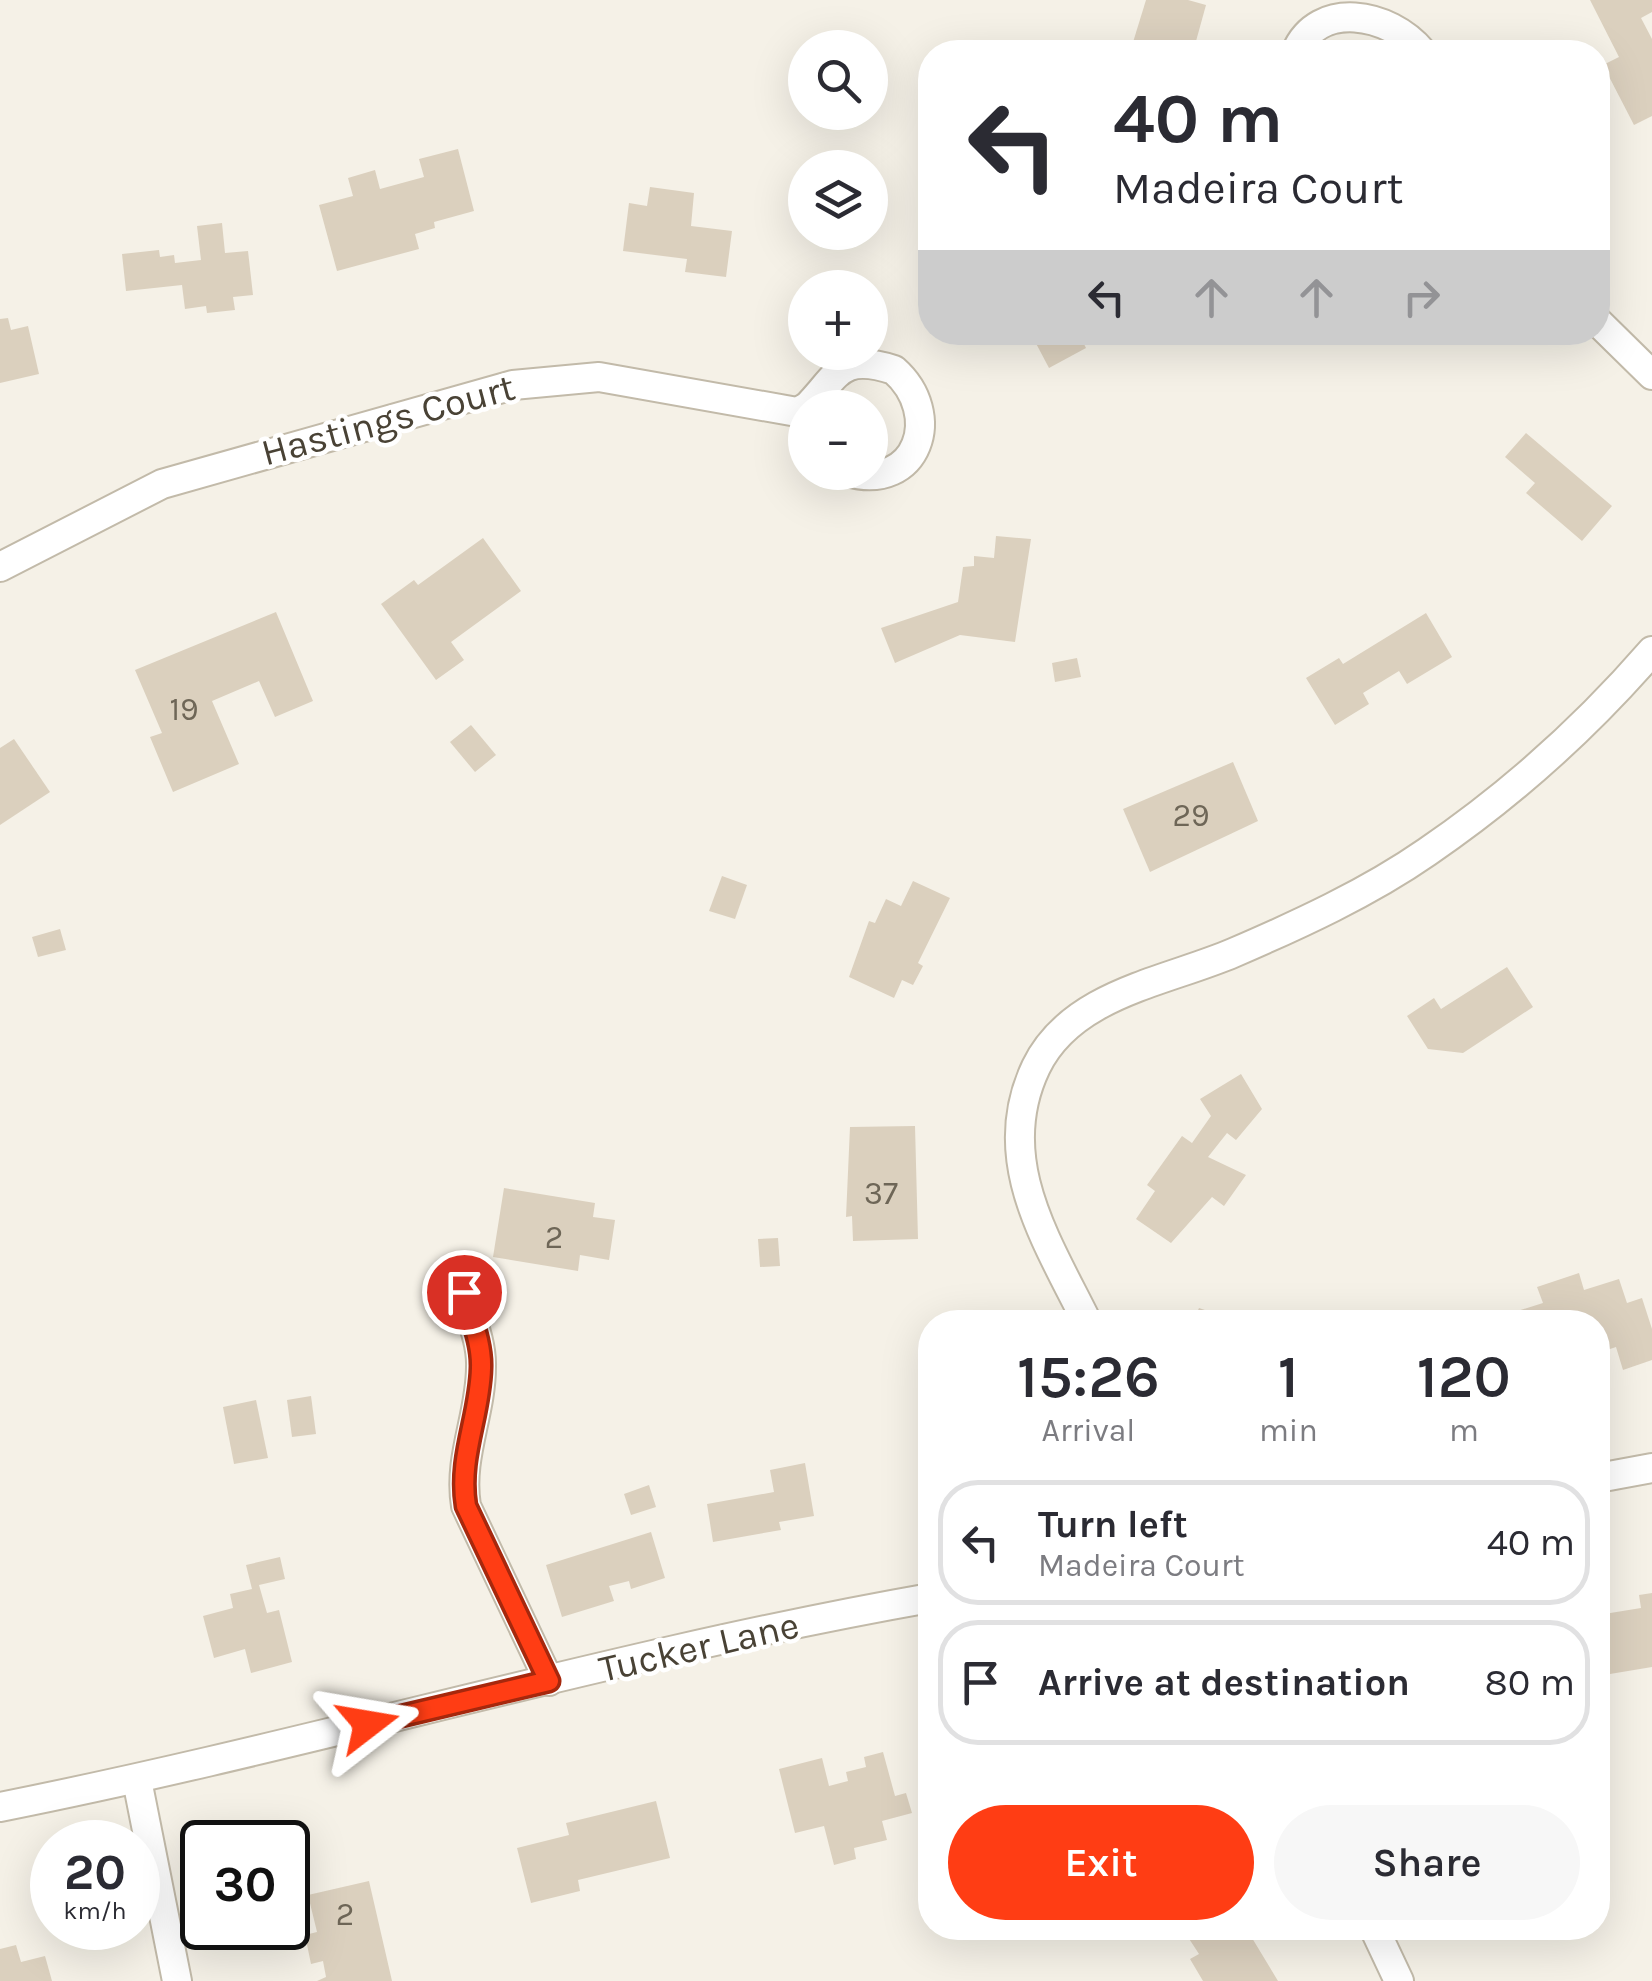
<!DOCTYPE html>
<html lang="en">
<head>
<meta charset="utf-8">
<style>
  :root { --surface:#fff; --page:#f7f7f7; --text:#2b2b33; --muted:#7c7c81; --line:#e1e1e2; --accent:#ff3d14 }
  body { margin:0; font-family:Karla,sans-serif; background:var(--page); color:var(--text); height:100vh; display:flex; flex-direction:column; font-size:38px; white-space:nowrap }
  * { box-sizing:border-box; margin:0 }
  p { font-size:32px; color:var(--muted) }
  .icon { flex:none; width:55px; height:55px; fill:none; stroke:currentColor; stroke-width:2; stroke-linecap:round; stroke-linejoin:round }
  .map { position:relative; flex:1; overflow:hidden }
  .details { position:absolute; left:918px; top:1310px; width:692px; height:630px; display:flex; flex-direction:column; background:var(--surface); border-radius:40px; box-shadow:0 10px 40px #0002 }
  .details>* { flex:none }
  .top-card { position:absolute; left:918px; top:40px; width:692px; height:305px; border-radius:40px; box-shadow:0 10px 40px #0002; background:#fff; color:var(--text); overflow:hidden }
  .fabs { position:absolute; left:788px; top:30px; display:grid; gap:20px }
  .fabs a { display:grid; place-items:center; width:100px; height:100px; border-radius:50%; background:var(--surface); box-shadow:0 10px 40px #0002; font-size:50px }
  .speed { position:absolute; left:30px; top:1820px; display:flex; gap:20px; font-size:50px; font-weight:700; text-align:center }
  .speed>* { display:grid; place-content:center; width:130px; height:130px; border-radius:50%; background:var(--surface); box-shadow:0 10px 40px #0002; line-height:1 }
  .speed small { font-size:25px; font-weight:400 }
  .speed .limit { border:5px solid #111; border-radius:15px; background:#fff; color:#111 }
  .pin { position:absolute; display:grid; place-items:center; width:85px; height:85px; color:#fff; margin:-42px; border:5px solid #fff; border-radius:50%; box-shadow:0 2px 10px #0007 }
  .me { position:absolute; width:110px; margin:-55px; rotate:76deg; stroke-linejoin:round; filter:drop-shadow(0 0 8px #0008) }
  .turn { display:flex; align-items:center; gap:35px; height:210px; padding:0 30px; font-size:45px }
  .turn .icon { width:130px; height:130px; stroke-width:2.5 }
  .turn b { display:block; font-size:70px; line-height:85px }
  .lanes { display:flex; align-items:center; height:95px; padding:0 30px; background:#0003; justify-content:center; gap:50px; direction:ltr }
  .lanes .off { opacity:.35 }
  .eta { display:flex; justify-content:space-evenly; align-items:center; height:170px; text-align:center }
  .eta b { font-size:60px; font-weight:600; line-height:70px }
  .primary-button { display:flex; gap:20px; margin-top:auto; padding:20px 30px }
  .primary-button a { flex:1; height:115px; border-radius:60px; background:var(--accent); color:#fff; font-size:40px; font-weight:600; line-height:115px; text-align:center }
  .primary-button a+a { background:var(--page); color:var(--text) }
  ul { padding:0; list-style:none }
  li { display:flex; align-items:center; gap:30px; height:125px; margin:0 20px 15px; padding:0 10px; border:5px solid var(--line); border-radius:40px }
  li div { flex:1 }
  li b { display:block; font-size:38px }
  li em { font-style:normal }
  .map>svg:first-child { display:block }
  .building { fill:#dbd0be }
  .lines { fill:none; stroke-linecap:round; stroke-linejoin:round }
  .street-casing { stroke:#c2baa9; stroke-width:32 }
  .street { stroke:#fff; stroke-width:28 }
  .route-casing { stroke:#a6280d; stroke-width:25 }
  .route { stroke:#ff3d14; stroke-width:18 }
  .labels { text-anchor:middle; dominant-baseline:central; stroke-width:9; stroke-linejoin:round; paint-order:stroke }
  .number-label { font-size:32px; fill:#6e6657 }
  .street-label { font-size:38px; fill:#494235; stroke:#fff }
</style>
</head>
<body>
<div class="map">
<svg width="1652" height="1981" viewBox="0 0 1652 1981">
  <rect width="100%" height="100%" fill="#f5f1e7"/>
  <g class="building">
    <path d="M1146 0H1188L1206 5 1193 52H1130Z"/>
    <path d="M1590 0H1652V12L1641 18 1652 39V116L1634 125 1603 65 1619 57Z"/>
    <path d="M458 149 474 211 434 222 435 228 415 234 419 249 337 271 319 205 353 196 348 178 375 170 380 189 424 177 419 159Z"/>
    <path d="M650 187 694 193 691 226 732 231 726 277 685 272 687 259 623 251 629 203 647 206Z"/>
    <path d="M222 223 225 253 248 251 253 295 233 297 235 310 207 313 206 306 185 309 182 285 126 291 122 254 159 250 160 257 174 255 175 263 201 260 197 226Z"/>
    <path d="M8 318 11 330 28 326 39 374 0 383V319Z"/>
    <path d="M1030 332H1078L1086 348 1049 368Z"/>
    <path d="M1526 433 1612 506 1582 541 1526 493 1535 483 1505 457Z"/>
    <path d="M996 536 1031 539 1015 642 960 635 895 663 881 628 958 602 963 567 974 566V556L994 558Z"/>
    <path d="M483 538 521 591 451 642 464 660 436 680 381 604 414 580 418 585Z"/>
    <path d="M276 612 313 701 275 717 259 681 212 701 239 764 173 792 150 737 162 733 135 670Z"/>
    <path d="M1426 613 1452 657 1407 684 1399 671 1363 693 1369 704 1335 725 1306 678 1339 658 1343 664Z"/>
    <path d="M1077 658 1081 677 1055 682 1052 663Z"/>
    <path d="M471 725 496 755 475 772 450 742Z"/>
    <path d="M14 739 50 792 0 825V748Z"/>
    <path d="M1233 762 1258 821 1150 872 1123 809Z"/>
    <path d="M722 876 747 885 735 919 709 911Z"/>
    <path d="M913 881 950 898 918 963 923 966 913 985 902 980 894 998 849 977 869 921 875 923 886 899 901 906Z"/>
    <path d="M60 929 66 950 38 957 32 937Z"/>
    <path d="M1507 967 1533 1007 1463 1053 1428 1049 1407 1016 1434 998 1441 1009Z"/>
    <path d="M1241 1074 1262 1109 1236 1140 1227 1133 1208 1157 1246 1175 1224 1206 1212 1197 1171 1243 1136 1219 1155 1191 1147 1185 1182 1136 1192 1143 1211 1116 1200 1099Z"/>
    <path d="M915 1126 918 1239 853 1241 852 1216 846 1217 850 1127Z"/>
    <path d="M504 1188 595 1203 593 1217 615 1220 609 1260 580 1255 578 1271 493 1257Z"/>
    <path d="M778 1238 780 1266 760 1267 758 1239Z"/>
    <path d="M1579 1273 1584 1290 1619 1279 1627 1303 1642 1298 1652 1329V1360L1623 1370 1616 1347 1598 1353V1322H1514L1511 1313 1543 1303 1537 1287Z"/>
    <path d="M1199 1308 1240 1322H1193Z"/>
    <path d="M311 1396 316 1434 292 1437 287 1400Z"/>
    <path d="M256 1400 268 1458 234 1464 223 1407Z"/>
    <path d="M805 1463 814 1516 779 1522 781 1530 713 1542 707 1504 774 1492 770 1470Z"/>
    <path d="M649 1485 656 1507 631 1515 624 1494Z"/>
    <path d="M651 1532 665 1578 631 1589 629 1581 609 1586 614 1601 562 1617 546 1565Z"/>
    <path d="M280 1557 285 1579 259 1585 267 1613 279 1610 292 1662 251 1673 245 1649 214 1658 203 1616 233 1608 230 1594 252 1589 246 1565Z"/>
    <path d="M1652 1593V1667L1598 1676V1615L1641 1608 1639 1595Z"/>
    <path d="M883 1752 895 1796 906 1793 912 1813 882 1821 887 1840 854 1848 856 1859 834 1865 824 1826 795 1833 779 1769 822 1758 829 1786 848 1781 846 1772 866 1767 864 1757Z"/>
    <path d="M656 1801 670 1858 578 1880 580 1891 531 1903 517 1848 569 1835 566 1823Z"/>
    <path d="M369 1881 392 1981H317L326 1977 323 1961 311 1964 305 1935 317 1932 308 1895Z"/>
    <path d="M1182 1928H1227L1232 1937 1246 1928 1278 1981H1203L1190 1959 1199 1954Z"/>
    <path d="M16 1945 21 1962 45 1956 52 1981H0V1949Z"/>
  </g>
  <g class="lines">
    <g class="street-casing">
      <g id="street">
        <path d="M1296 52C1318 0 1389 12 1422 52"/>
        <path d="M1598 322 1652 375"/>
        <path d="M806 408C838 376 839 352 894 370 944 414 918 492 848 472"/>
        <path d="M0 567 162 484 513 385 599 377 797 412 805 408"/>
        <path d="M463 1292C470 1316 482 1342 481 1367 481 1415 458 1457 466 1506L549 1681"/>
        <path d="M1087 1322C1047 1241 992 1159 1036 1067 1071 994 1165 982 1233 953 1298 925 1368 893 1427 852 1509 796 1587 726 1652 651"/>
        <path d="M1598 1478 1652 1468"/>
        <path d="M137 1780 177 1981"/>
        <path d="M0 1807C312 1745 617 1653 930 1598"/>
        <path d="M1374 1928 1399 1981"/>
      </g>
    </g>
    <use href="#street" class="street"/>
  </g>
  <g class="lines">
    <g class="route-casing">
      <path id="route" d="M368 1724 549 1681 466 1506C458 1457 480 1416 481 1368 482 1342 470 1316 464 1292"/>
    </g>
    <use href="#route" class="route"/>
  </g>
  <g class="labels">
    <g class="number-label">
      <text x="184" y="709">19</text>
      <text x="1191" y="815">29</text>
      <text x="881" y="1193">37</text>
      <text x="554" y="1237">2</text>
      <text x="345" y="1914">2</text>
    </g>
    <g class="street-label">
      <text transform="translate(388 420) rotate(-15)">Hastings Court</text>
      <text transform="translate(699 1647) rotate(-13)">Tucker Lane</text>
    </g>
  </g>
</svg>
<div class="fabs">
<a><svg class="icon" aria-label="search" viewBox="0 0 24 24"><circle cx="10" cy="10" r="6"/><path d="M15 15l6 6"/></svg></a>
<a><svg class="icon" aria-label="layers" viewBox="0 0 24 24"><path d="M12 4l9 5-9 5-9-5zM3 14l9 5 9-5"/></svg></a>
<a>+</a>
<a>−</a>
</div>
<div class="speed"><div>20<small>km/h</small></div><div class="limit">30</div></div>
<div class="pin" style="left:464px;top:1292px;background:#d93025"><svg class="icon" aria-label="arrive" viewBox="0 0 24 24"><path d="M6 21V4h12l-3 4 3 4H6"/></svg></div>
<svg class="me" style="left:368px;top:1724px" viewBox="-20 -20 40 40"><path d="M0-17L14 15 0 8-14 15z" fill="#ff3d14" stroke="#fff" stroke-width="4"/></svg>
<div class="top-card">
<div class="turn"><svg class="icon" aria-label="left" viewBox="0 0 24 24"><path d="M17 20v-9H6M10 6l-5 5 5 5"/></svg><div><b>40 m</b>Madeira Court</div></div>
<div class="lanes"><svg class="icon" aria-label="left" viewBox="0 0 24 24"><path d="M17 20v-9H6M10 6l-5 5 5 5"/></svg><svg class="icon off" aria-label="ahead" viewBox="0 0 24 24"><path d="M12 20V5M6 11l6-6 6 6"/></svg><svg class="icon off" aria-label="ahead" viewBox="0 0 24 24"><path d="M12 20V5M6 11l6-6 6 6"/></svg><svg class="icon off" aria-label="right" viewBox="0 0 24 24"><path d="M7 20v-9h11M14 6l5 5-5 5"/></svg></div>
</div>
<section class="details">
<div class="eta">
<div><b>15:26</b><p>Arrival</p></div>
<div><b>1</b><p>min</p></div>
<div><b>120</b><p>m</p></div>
</div>
<ul>
<li><svg class="icon" aria-label="left" viewBox="0 0 24 24"><path d="M17 20v-9H6M10 6l-5 5 5 5"/></svg><div><b>Turn left</b><p>Madeira Court</p></div><em>40 m</em></li>
<li><svg class="icon" aria-label="arrive" viewBox="0 0 24 24"><path d="M6 21V4h12l-3 4 3 4H6"/></svg><div><b>Arrive at destination</b></div><em>80 m</em></li>
</ul>
<div class="primary-button"><a>Exit</a><a>Share</a></div>
</section>
</div>
</body>
</html>
